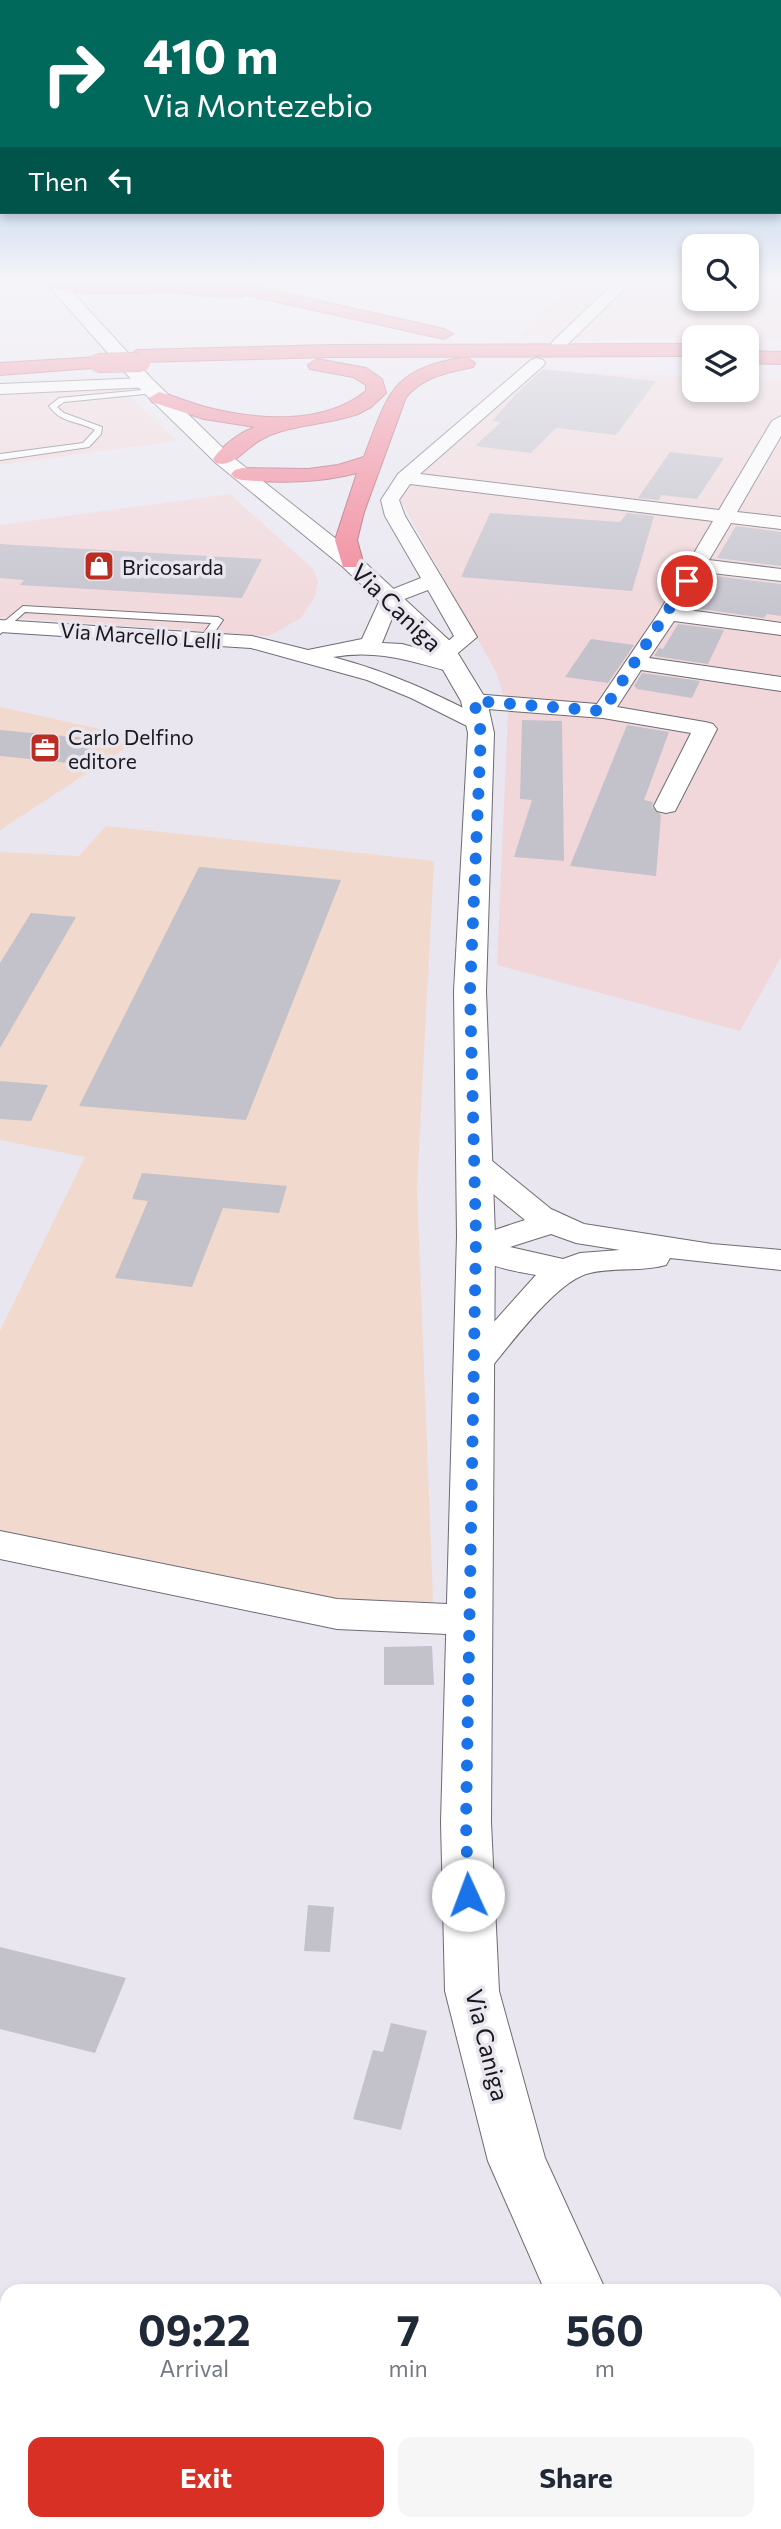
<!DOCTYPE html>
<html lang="en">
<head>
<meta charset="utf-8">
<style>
  :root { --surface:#fff; --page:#f6f6f7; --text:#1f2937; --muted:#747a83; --accent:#d93025 }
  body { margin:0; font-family:Commissioner,sans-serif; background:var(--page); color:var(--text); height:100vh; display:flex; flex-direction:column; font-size:26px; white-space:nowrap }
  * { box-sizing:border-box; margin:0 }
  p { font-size:23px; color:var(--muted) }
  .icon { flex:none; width:38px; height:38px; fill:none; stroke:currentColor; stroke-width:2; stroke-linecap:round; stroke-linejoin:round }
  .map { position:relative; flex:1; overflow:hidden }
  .details { position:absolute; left:0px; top:2284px; width:782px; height:247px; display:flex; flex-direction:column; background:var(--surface); border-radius:21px 21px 0 0; box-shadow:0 4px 10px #0003 }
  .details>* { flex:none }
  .guide { position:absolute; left:0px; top:0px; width:782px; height:214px; box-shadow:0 4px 10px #0003; background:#00695c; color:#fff; overflow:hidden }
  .tools { position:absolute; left:682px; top:234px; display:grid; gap:14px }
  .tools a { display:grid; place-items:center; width:77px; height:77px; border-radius:14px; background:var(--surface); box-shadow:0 4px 10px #0003; font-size:35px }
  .pin { position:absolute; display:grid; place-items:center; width:60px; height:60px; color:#fff; margin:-30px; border:4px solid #fff; border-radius:50%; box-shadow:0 2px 7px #0007 }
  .me { position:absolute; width:77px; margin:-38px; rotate:358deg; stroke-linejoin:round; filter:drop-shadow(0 0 5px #0008) }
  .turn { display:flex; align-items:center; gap:24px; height:147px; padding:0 28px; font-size:32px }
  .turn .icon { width:91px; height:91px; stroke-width:2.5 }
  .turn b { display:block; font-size:49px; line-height:60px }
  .then { display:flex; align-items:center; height:66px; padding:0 28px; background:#0003; gap:14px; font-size:26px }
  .eta { display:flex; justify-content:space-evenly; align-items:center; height:119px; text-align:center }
  .eta b { font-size:42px; font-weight:700; line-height:49px }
  .primary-button { display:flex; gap:14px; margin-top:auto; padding:14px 28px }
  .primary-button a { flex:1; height:80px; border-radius:14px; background:var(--accent); color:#fff; font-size:28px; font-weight:700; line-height:80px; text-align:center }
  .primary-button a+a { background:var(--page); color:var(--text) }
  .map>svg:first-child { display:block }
  .commercial { fill:#f1d7da }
  .industrial { fill:#f1d9ce }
  .building { fill:#c3c1ca }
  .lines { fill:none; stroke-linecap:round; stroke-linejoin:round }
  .lane-casing { stroke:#6d6b73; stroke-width:2 }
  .street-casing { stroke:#6d6b73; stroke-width:2 }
  .secondary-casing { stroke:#6d6b73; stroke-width:2 }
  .highway-casing { stroke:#a65b69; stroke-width:2 }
  .lane { fill:#fff; fill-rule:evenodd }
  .street { fill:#fff; fill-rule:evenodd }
  .secondary { fill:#fff; fill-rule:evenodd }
  .highway { fill:#f27f92; fill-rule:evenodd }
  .highway-bridge-casing { stroke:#a65b69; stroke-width:20; stroke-linecap:butt }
  .highway-bridge { stroke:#f27f92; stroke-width:19 }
  .route { stroke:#1a73e8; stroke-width:12; stroke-dasharray:0 21.6 }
  .labels { text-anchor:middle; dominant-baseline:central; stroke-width:7; stroke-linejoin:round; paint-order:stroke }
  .far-poi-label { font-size:21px; fill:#19181c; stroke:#e9e6f0; text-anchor:start }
  .far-street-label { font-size:21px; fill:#19181c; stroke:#e9e6f0 }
  .street-label { font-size:24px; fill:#19181c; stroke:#e9e6f0 }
</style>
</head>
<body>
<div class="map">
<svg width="781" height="2529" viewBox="0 0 781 2529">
  <rect width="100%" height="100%" fill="#e9e6f0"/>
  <g class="commercial">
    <path d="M570 283H695V299H747V283H781V340L518 337Z"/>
    <path d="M533 372 695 376V390H747V378L781 379V957L740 1031 497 965 508 712 497 674 400 499 420 473Z"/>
    <path d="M121 388 177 441 0 465V394Z"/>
    <path d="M230 494 313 569 318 581 315 597 301 618 269 636 0 617V525Z"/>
  </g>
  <g class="industrial">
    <path d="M0 707 141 738 0 830Z"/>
    <path d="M106 826 434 861 417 1188 434 1624 0 1541V1331L85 1157 0 1140V852L79 856Z"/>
  </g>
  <g class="building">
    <path d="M543 369 656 381 616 435 556 428 531 453 475 446 501 422 492 421 517 393Z"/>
    <path d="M670 452 724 458 697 499 661 495 659 500 638 498Z"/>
    <path d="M490 513 620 522 627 513 654 516 632 591 461 577Z"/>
    <path d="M736 526 781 532V566L717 558Z"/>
    <path d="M0 544 51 547 262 559 242 598 20 585 24 580 0 578Z"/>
    <path d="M707 575 781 584V616L767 614 764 618 688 607Z"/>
    <path d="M678 624 724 630 708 664 654 656 659 648 663 649Z"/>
    <path d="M591 639 634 645 608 683 565 677Z"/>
    <path d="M642 673 700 681 692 698 637 689 634 686Z"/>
    <path d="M522 720 562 721 564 861 514 857 532 800 520 799Z"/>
    <path d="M627 725 669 732 644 800 653 802 652 807 661 815 656 876 570 866Z"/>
    <path d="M0 730 96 739 78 764 0 756Z"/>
    <path d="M199 867 341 880 246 1120 79 1106Z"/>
    <path d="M31 913 76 917 0 1048V963Z"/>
    <path d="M0 1081 48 1085 31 1121 0 1119Z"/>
    <path d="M142 1173 287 1186 279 1213 223 1208 192 1287 115 1278 148 1201 132 1199Z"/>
    <path d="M432 1646 434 1685H384V1647Z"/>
    <path d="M308 1905 334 1907 330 1952 304 1951Z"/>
    <path d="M0 1947 126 1978 95 2053 0 2029Z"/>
    <path d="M391 2023 427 2031 401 2130 353 2119 373 2050 383 2052Z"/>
  </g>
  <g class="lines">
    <g class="lane-casing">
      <g id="lane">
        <path d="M152 389 155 393 64 402 57 407 64 413 102 427 101 434 89 447 0 460V454L83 443 95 430C79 421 60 423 49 406L59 398Z"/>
        <path d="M23 606 218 617 223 620 203 649 199 650 194 647 211 623 25 612 0 634V625Z"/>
      </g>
    </g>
    <g class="street-casing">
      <g id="street">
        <path d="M614 283H630L565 347H553L551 344 553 341Z"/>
        <path d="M537 358 543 360 545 363 543 366 420 474 719 510 772 421 781 416V436L737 512 781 517V529L731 523 709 560 781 569V581L703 572 681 609 781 623V635L674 621 649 658 781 677V691L641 670 617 707 705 722 713 724 717 729 675 811 666 813 657 811 654 806 691 733 603 718 474 708 466 706 463 701 466 696 474 694 597 704 658 614 713 521 410 484 399 500 405 516 477 637 452 658 460 660 463 665 460 670 452 672C409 661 378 649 333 657 390 672 435 693 487 720L491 725 487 730 479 732 411 698 367 680 251 648 0 632V620L252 636 308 650 362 639 383 593 421 578 385 516 381 500 398 474 531 360ZM428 590 454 636 435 653 402 644 382 643 399 601Z"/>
        <path d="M145 378 151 379 153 383 151 387 0 394V384Z"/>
        <path d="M475 1154 486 1156 551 1209 584 1224 712 1244 781 1250V1270L670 1258 666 1265C641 1272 614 1267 590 1273 556 1280 508 1348 485 1375L473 1379 461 1375 455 1367 461 1359 536 1275C517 1272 470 1263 460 1247L464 1240 525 1220 464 1170 459 1163 464 1156ZM551 1234 576 1243 620 1250 580 1253 563 1259 510 1247Z"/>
        <path d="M0 1531 337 1599 469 1605 483 1609 489 1620 483 1631 469 1635 337 1629 0 1559Z"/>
      </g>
    </g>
    <g class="secondary-casing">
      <g id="secondary">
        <path d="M46 283H64L152 379 230 455 359 557 451 642 487 701 494 733 486 991 495 1236 491 1822 499 1991 545 2158 606 2291H545L488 2161 445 1991 441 1822 457 1236 454 991 468 733 461 701 432 651 343 567 216 463 138 387Z"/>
        <path d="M648 2524H714L716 2529H650Z"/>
      </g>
    </g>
    <g class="highway-casing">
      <g id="highway">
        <path d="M46 283H239L444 329 453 334 444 339 246 295C237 302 186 292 171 292 147 292 60 298 46 283Z"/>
        <path d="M695 344V356L330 357 137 362 128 356 137 350 330 345Z"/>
        <path d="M747 351 781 352V364L747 363Z"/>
        <path d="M98 357 107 363 105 367 0 375V363Z"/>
        <path d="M466 357 475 363 473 367C447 373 424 376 406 397L364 512 357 540 363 562 359 567H343L335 540 357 473C319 483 282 483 242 480L235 478 231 474 235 470 242 468 308 469 338 465 364 457C389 392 391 369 466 357Z"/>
        <path d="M317 359 366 368 382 379 386 393 371 407 358 414C327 425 291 424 262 439 246 447 234 468 216 463L213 459C223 445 239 433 255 427L204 419 152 402 149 398 159 392C175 396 190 403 205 407 256 420 323 426 366 391V385L353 377 310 369 308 365Z"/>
      </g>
    </g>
    <use href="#lane" class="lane"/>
    <use href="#street" class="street"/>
    <use href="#secondary" class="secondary"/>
    <use href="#highway" class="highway"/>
    <g class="highway-bridge-casing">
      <path id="highway-bridge" d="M98 363 141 362"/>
    </g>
    <use href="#highway-bridge" class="highway-bridge"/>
  </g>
  <linearGradient id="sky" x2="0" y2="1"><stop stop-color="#75a8dd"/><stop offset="0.44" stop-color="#f5f4f8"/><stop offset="1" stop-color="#f5f4f8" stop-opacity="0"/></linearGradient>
  <rect width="781" height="637" fill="url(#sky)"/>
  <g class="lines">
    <path class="route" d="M468 1895 466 1822 476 1236 470 991 481 733 474 701 603 711 687 581"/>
  </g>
  <defs>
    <g id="shop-square" transform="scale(1.575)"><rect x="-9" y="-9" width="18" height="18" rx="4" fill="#bb2d22" stroke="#e9e6f0"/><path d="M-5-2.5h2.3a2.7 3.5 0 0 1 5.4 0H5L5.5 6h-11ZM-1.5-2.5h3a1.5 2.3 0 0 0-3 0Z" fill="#fff"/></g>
    <g id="office-square" transform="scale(1.575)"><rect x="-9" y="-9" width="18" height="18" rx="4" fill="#bb2d22" stroke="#e9e6f0"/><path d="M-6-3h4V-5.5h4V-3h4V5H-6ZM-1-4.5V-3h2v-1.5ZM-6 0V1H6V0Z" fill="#fff"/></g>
  </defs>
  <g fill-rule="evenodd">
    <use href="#shop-square" x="99" y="566"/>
    <use href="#office-square" x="45" y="748"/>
  </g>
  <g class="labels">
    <g class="far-poi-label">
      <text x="122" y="566">Bricosarda</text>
      <text x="68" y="736">Carlo Delfino<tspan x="68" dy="24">editore</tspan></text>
    </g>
    <g class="far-street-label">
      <text transform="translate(141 635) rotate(4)">Via Marcello Lelli</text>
    </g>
    <g class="street-label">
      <text transform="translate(397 607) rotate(44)">Via Caniga</text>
      <text transform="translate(488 2045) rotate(76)">Via Caniga</text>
    </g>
  </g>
</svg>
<div class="tools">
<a><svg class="icon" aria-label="search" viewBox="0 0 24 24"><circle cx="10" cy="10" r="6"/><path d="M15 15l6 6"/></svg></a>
<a><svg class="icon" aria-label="layers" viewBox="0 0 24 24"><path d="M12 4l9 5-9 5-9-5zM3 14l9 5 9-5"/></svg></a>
</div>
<div class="pin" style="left:687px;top:581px;background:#d93025"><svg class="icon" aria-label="arrive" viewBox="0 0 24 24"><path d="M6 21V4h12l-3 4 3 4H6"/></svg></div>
<svg class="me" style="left:468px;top:1895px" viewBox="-20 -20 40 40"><circle r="19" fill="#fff"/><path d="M0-13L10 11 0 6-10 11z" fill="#1a73e8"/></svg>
<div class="guide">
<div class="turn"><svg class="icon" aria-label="right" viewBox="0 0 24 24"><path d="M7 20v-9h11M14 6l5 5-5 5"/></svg><div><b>410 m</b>Via Montezebio</div></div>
<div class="then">Then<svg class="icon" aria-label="left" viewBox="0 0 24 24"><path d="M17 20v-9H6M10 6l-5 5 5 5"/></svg></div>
</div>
<section class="details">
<div class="eta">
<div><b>09:22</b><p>Arrival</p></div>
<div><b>7</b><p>min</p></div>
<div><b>560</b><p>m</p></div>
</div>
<div class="primary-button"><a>Exit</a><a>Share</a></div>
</section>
</div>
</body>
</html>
